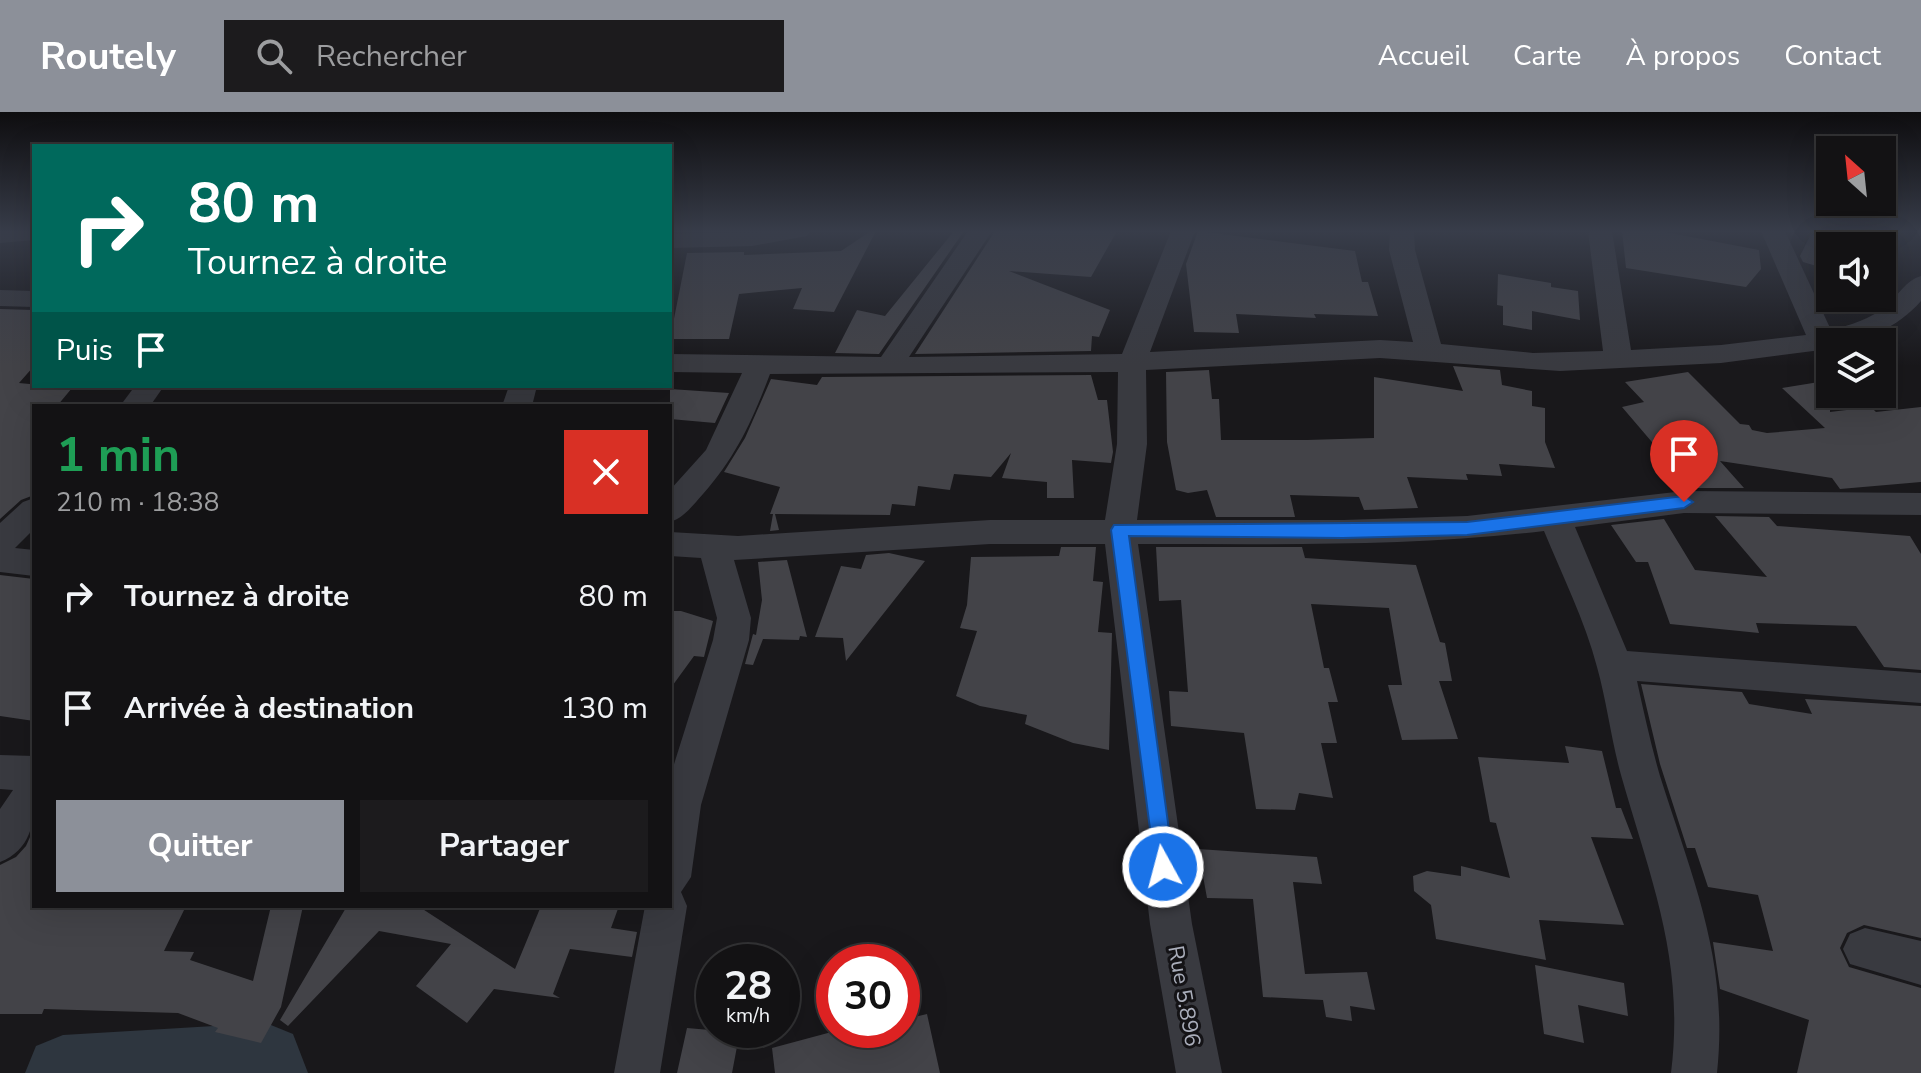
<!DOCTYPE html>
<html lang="fr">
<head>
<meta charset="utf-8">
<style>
  :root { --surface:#131214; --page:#1c1b1d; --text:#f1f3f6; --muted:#9d9ea0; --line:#323234; --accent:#8c9099 }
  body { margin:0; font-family:"Nunito Sans",sans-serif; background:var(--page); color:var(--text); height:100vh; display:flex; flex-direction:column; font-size:30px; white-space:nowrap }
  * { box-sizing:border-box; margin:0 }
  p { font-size:26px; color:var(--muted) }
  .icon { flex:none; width:44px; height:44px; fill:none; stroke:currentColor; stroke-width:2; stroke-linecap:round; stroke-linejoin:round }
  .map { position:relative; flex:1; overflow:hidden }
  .panel { position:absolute; left:32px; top:292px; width:640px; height:504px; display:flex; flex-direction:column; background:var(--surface); border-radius:0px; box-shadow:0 8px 32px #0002,0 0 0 2px var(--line) }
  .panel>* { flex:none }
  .banner { position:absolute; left:32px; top:32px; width:640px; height:244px; border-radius:0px; box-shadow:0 8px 32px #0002,0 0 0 2px var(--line); background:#00695c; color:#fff; overflow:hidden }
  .needle { width:52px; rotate:333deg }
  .controls { position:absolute; left:1816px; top:24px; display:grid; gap:16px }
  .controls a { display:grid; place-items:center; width:80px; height:80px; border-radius:0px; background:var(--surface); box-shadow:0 8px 32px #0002,0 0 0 2px var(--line); font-size:40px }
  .speed { position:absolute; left:696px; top:832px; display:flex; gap:16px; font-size:40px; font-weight:700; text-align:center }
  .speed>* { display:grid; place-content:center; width:104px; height:104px; border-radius:50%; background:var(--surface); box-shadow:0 8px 32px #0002,0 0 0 2px var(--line); line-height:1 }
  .speed small { font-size:20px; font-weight:400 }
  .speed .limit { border:12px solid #d22; background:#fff; color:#111 }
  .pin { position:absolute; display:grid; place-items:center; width:68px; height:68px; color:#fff; margin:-82px -34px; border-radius:50% 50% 50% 0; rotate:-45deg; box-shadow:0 0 8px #0007 }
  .pin .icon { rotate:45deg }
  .me { position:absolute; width:88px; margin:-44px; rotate:353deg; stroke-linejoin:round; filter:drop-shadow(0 0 6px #0008) }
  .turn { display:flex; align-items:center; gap:28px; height:168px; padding:0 24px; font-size:36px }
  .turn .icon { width:104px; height:104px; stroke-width:2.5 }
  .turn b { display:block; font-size:56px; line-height:68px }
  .then { display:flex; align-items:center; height:76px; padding:0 24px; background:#0003; gap:16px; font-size:30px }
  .round { display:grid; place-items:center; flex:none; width:84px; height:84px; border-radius:0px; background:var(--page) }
  .summary { display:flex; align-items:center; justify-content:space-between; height:136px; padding:0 24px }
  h1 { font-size:48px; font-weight:700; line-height:60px; color:#1e9e55 }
  .button { display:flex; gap:16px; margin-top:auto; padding:16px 24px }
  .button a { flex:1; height:92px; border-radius:0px; background:var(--accent); color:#fff; font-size:32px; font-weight:700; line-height:92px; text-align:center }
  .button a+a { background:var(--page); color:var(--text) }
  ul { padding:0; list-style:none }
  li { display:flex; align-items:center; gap:24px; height:112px; padding:0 24px }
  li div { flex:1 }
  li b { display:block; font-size:30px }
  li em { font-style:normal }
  header { display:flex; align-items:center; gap:48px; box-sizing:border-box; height:112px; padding:0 40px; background:var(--accent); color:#fff }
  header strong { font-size:38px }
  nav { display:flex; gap:44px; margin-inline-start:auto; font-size:28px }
  .search { width:560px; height:72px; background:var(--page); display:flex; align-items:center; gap:20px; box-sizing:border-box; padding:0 28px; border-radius:0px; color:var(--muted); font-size:30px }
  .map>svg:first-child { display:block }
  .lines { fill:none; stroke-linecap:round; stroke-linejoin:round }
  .river { fill:#2e363f; fill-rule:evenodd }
  .building { fill:#434348 }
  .minor { fill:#393a40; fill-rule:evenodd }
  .route { fill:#1a73e8; stroke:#114b97; stroke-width:2 }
  .labels { text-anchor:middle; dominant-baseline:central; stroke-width:6; stroke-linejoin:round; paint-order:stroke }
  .street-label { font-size:22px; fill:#aaaebb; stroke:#141316 }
</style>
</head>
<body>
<header>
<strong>Routely</strong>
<div class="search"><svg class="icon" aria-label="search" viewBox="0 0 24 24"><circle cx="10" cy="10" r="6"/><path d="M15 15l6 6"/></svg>Rechercher</div>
<nav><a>Accueil</a><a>Carte</a><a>À propos</a><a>Contact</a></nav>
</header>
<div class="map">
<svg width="1921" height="961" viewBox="0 0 1921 961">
  <rect width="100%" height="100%" fill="#19181b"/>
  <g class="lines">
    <path class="river" d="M266 911 293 922 308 961H25L36 934 63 923Z"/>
  </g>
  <g class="building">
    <path d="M871 119H876L834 200 793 197 802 176 739 182 729 227H670L687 141 744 140V143L841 139Z"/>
    <path d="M954 119H964L879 242 835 241 857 198 885 204Z"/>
    <path d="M995 119H1117L1091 165 1009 159 1110 198 1099 225 1092 224 1091 239 915 242Z"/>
    <path d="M1198 119 1355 139 1362 170H1368L1378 204 1314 202 1316 206 1236 202 1239 221 1194 220 1186 152Z"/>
    <path d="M1622 119H1660L1759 138 1761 157 1746 175 1626 156Z"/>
    <path d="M1811 122 1830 128V158L1803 150 1800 144Z"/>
    <path d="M1498 162 1551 171V175L1578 179 1580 208 1532 199V218L1503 213V194L1497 193Z"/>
    <path d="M0 197 34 198V254L19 271 72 276 57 294H34V383L21 388 0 407Z"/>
    <path d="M1453 254 1500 258 1502 273 1532 279V294L1545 296V330L1555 356 1499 352 1502 364 1466 362 1468 368 1407 365 1418 396 1364 398 1359 385 1290 383 1295 405H1216L1207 378 1188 381 1176 378 1167 330 1166 260 1209 258 1212 287H1219L1221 328H1307L1374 326V265L1463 279Z"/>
    <path d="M1688 260 1740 312 1749 313 1752 318 1767 321 1825 316 1782 276 1819 270 1830 280V300L1871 295 1876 300 1921 295V370L1840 377 1832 366 1720 349 1744 376H1691L1666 343H1663L1622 295 1644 290 1625 270Z"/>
    <path d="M1091 263 1098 288H1107L1113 340 1111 351 1072 348 1074 386H1047V370L1002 366 1011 341 991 365 954 362 950 378 918 374 915 394 892 392 890 403 775 402 779 418 770 419 773 402H770L780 375 724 360 745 326 771 267 817 273 822 265Z"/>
    <path d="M670 277 729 281 715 311 670 307Z"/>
    <path d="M1715 404 1769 405 1777 414 1910 424 1921 442V558L1884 555 1856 514 1756 511 1759 521 1670 512 1648 450H1636L1611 413 1664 407 1695 458 1767 465Z"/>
    <path d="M1061 435H1096L1093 469 1103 470 1098 520 1112 521 1109 638 1073 631 1025 612 1027 603 980 594 956 584 977 519 960 516 967 493 971 445 1059 444Z"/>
    <path d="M1156 435H1302L1305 446 1416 453 1440 530 1445 531 1452 569H1439L1458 627 1402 628 1388 573H1402L1389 496 1311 492 1324 556H1329L1338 590H1328L1337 631H1321L1333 686 1299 681 1295 698 1256 697 1244 621 1171 614 1169 579 1188 580 1181 488 1159 489Z"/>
    <path d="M889 441 925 449 846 549 843 526 815 525 841 454 861 457 866 443Z"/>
    <path d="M787 448 807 525 800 524 799 528 763 527 753 553 745 552 753 522 756 523 762 488 758 450Z"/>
    <path d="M0 463 34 467V609L0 604Z"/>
    <path d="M670 499H681L713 509 704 545 694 544 670 577Z"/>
    <path d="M1641 572 1742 580 1749 592 1812 602 1805 587 1921 594V826L1864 813 1847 821 1840 836 1849 855 1921 876V961H1797L1809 908 1720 877 1713 830 1773 839 1758 783 1708 775 1695 736H1687L1660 652Z"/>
    <path d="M1565 634 1602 639 1616 696H1621L1633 727 1591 725 1624 813 1539 808 1546 848 1436 827 1431 793 1414 779 1413 764 1427 759 1461 764V754L1510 766 1496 711 1490 710 1478 645 1569 651Z"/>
    <path d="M34 716V794H186L164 839 194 840 190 848 253 869 271 794H303L281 895 261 931 215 920 218 916 178 901 44 897 42 902H0V753L16 745 26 734Z"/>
    <path d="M1198 737 1317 745 1322 772 1293 770 1305 862 1367 860 1375 898 1350 894 1352 909 1326 905 1323 888 1263 885 1253 787 1207 786Z"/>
    <path d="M347 794H418L515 857 541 794H619L611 816 637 820 632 845 570 837 553 882 560 886 494 877 467 911 416 874 451 832 379 819 288 914 280 908Z"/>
    <path d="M1535 853 1624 871 1628 904 1578 893 1584 931 1544 922Z"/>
    <path d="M927 902 940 961H775L772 936 839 918H902V908Z"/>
    <path d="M687 916 733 920 732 924H739L732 961H677Z"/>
  </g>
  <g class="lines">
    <g class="minor">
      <path d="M0 119H34V128L0 131Z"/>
      <path d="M810 119 807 124 752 134 670 136V122Z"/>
      <path d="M968 119H992L909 245 1122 242 1171 119H1195L1150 240 1380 228 1413 230 1389 138 1390 119H1414L1415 138 1441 232 1533 241 1603 239 1588 119H1612L1631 238 1721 233 1806 223 1761 119H1785L1831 218C1850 213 1871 207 1886 194 1898 184 1906 168 1921 164V189C1897 216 1866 230 1830 230V236L1821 238 1721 251 1560 259 1380 246 1146 258 1147 332 1137 408H1343L1467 404 1684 379 1921 381V403L1684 401 1575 415 1627 539 1921 561V591L1637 569C1644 601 1651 633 1660 664 1693 768 1729 849 1717 961H1671C1685 849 1651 768 1621 663 1611 627 1607 591 1597 555 1585 509 1562 463 1544 419 1409 435 1274 432 1138 432L1192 812 1222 961H1176L1150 812 1105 432H990L734 448 751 506 749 528 701 693 691 765 681 780 687 794 660 961H614L645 794H670V665L713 528 717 506 701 446 670 444V420L738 424 990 408H1105L1117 332 1118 260 770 262C752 309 737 343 703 382 692 394 685 405 670 410V378L706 338 742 261 670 260V242L881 245Z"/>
      <path d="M0 178 34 179V195L0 194Z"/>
      <path d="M135 274H164L150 294H120Z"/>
      <path d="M509 274H537L532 294H502Z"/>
      <path d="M34 386V417L15 436 34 438V464L0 460V411L23 390Z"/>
      <path d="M0 643 34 644C34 682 44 733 0 750V697L13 678 0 677Z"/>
      <path d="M1865 816 1921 829V873L1850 852 1843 837 1850 822Z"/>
    </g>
  </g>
  <linearGradient id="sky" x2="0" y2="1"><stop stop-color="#0e0d0f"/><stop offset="0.47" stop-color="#383d4a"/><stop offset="1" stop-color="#383d4a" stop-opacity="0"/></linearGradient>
  <rect width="1921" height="254" fill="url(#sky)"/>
  <path class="route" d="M1684 384 1693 390 1684 396 1467 423 1343 426 1129 424 1174 755 1171 763 1163 766 1156 763 1111 418 1114 413 1467 410Z"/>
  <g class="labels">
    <g class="street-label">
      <text transform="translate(1184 884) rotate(80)">Rue 5.896</text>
    </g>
  </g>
</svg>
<div class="controls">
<a><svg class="needle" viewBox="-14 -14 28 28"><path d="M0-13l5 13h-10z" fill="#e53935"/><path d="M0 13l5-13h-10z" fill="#9d9ea0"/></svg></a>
<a><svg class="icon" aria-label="sound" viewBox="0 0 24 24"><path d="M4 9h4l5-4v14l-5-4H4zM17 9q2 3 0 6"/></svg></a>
<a><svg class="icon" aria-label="layers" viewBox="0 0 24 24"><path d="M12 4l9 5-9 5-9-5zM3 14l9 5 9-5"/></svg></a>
</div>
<div class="speed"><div>28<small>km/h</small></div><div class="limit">30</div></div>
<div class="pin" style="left:1684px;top:390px;background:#d93025"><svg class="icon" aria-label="arrive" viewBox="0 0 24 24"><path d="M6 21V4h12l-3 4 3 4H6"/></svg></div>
<svg class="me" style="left:1163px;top:755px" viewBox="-20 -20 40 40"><circle r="17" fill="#1a73e8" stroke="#fff" stroke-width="3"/><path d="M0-11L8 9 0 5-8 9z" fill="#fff"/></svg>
<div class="banner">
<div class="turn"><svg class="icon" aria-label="right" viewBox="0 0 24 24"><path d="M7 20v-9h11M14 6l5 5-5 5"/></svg><div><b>80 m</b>Tournez à droite</div></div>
<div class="then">Puis<svg class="icon" aria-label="arrive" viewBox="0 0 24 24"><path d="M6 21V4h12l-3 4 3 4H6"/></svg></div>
</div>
<section class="panel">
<div class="summary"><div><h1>1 min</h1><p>210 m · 18:38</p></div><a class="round" style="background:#d93025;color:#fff"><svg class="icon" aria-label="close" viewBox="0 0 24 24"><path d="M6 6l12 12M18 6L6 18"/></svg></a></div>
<ul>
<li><svg class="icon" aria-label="right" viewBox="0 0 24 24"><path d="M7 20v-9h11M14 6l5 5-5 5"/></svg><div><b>Tournez à droite</b></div><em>80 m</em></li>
<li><svg class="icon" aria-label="arrive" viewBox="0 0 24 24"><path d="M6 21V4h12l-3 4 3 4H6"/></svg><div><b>Arrivée à destination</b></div><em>130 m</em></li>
</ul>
<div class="button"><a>Quitter</a><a>Partager</a></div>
</section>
</div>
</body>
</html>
